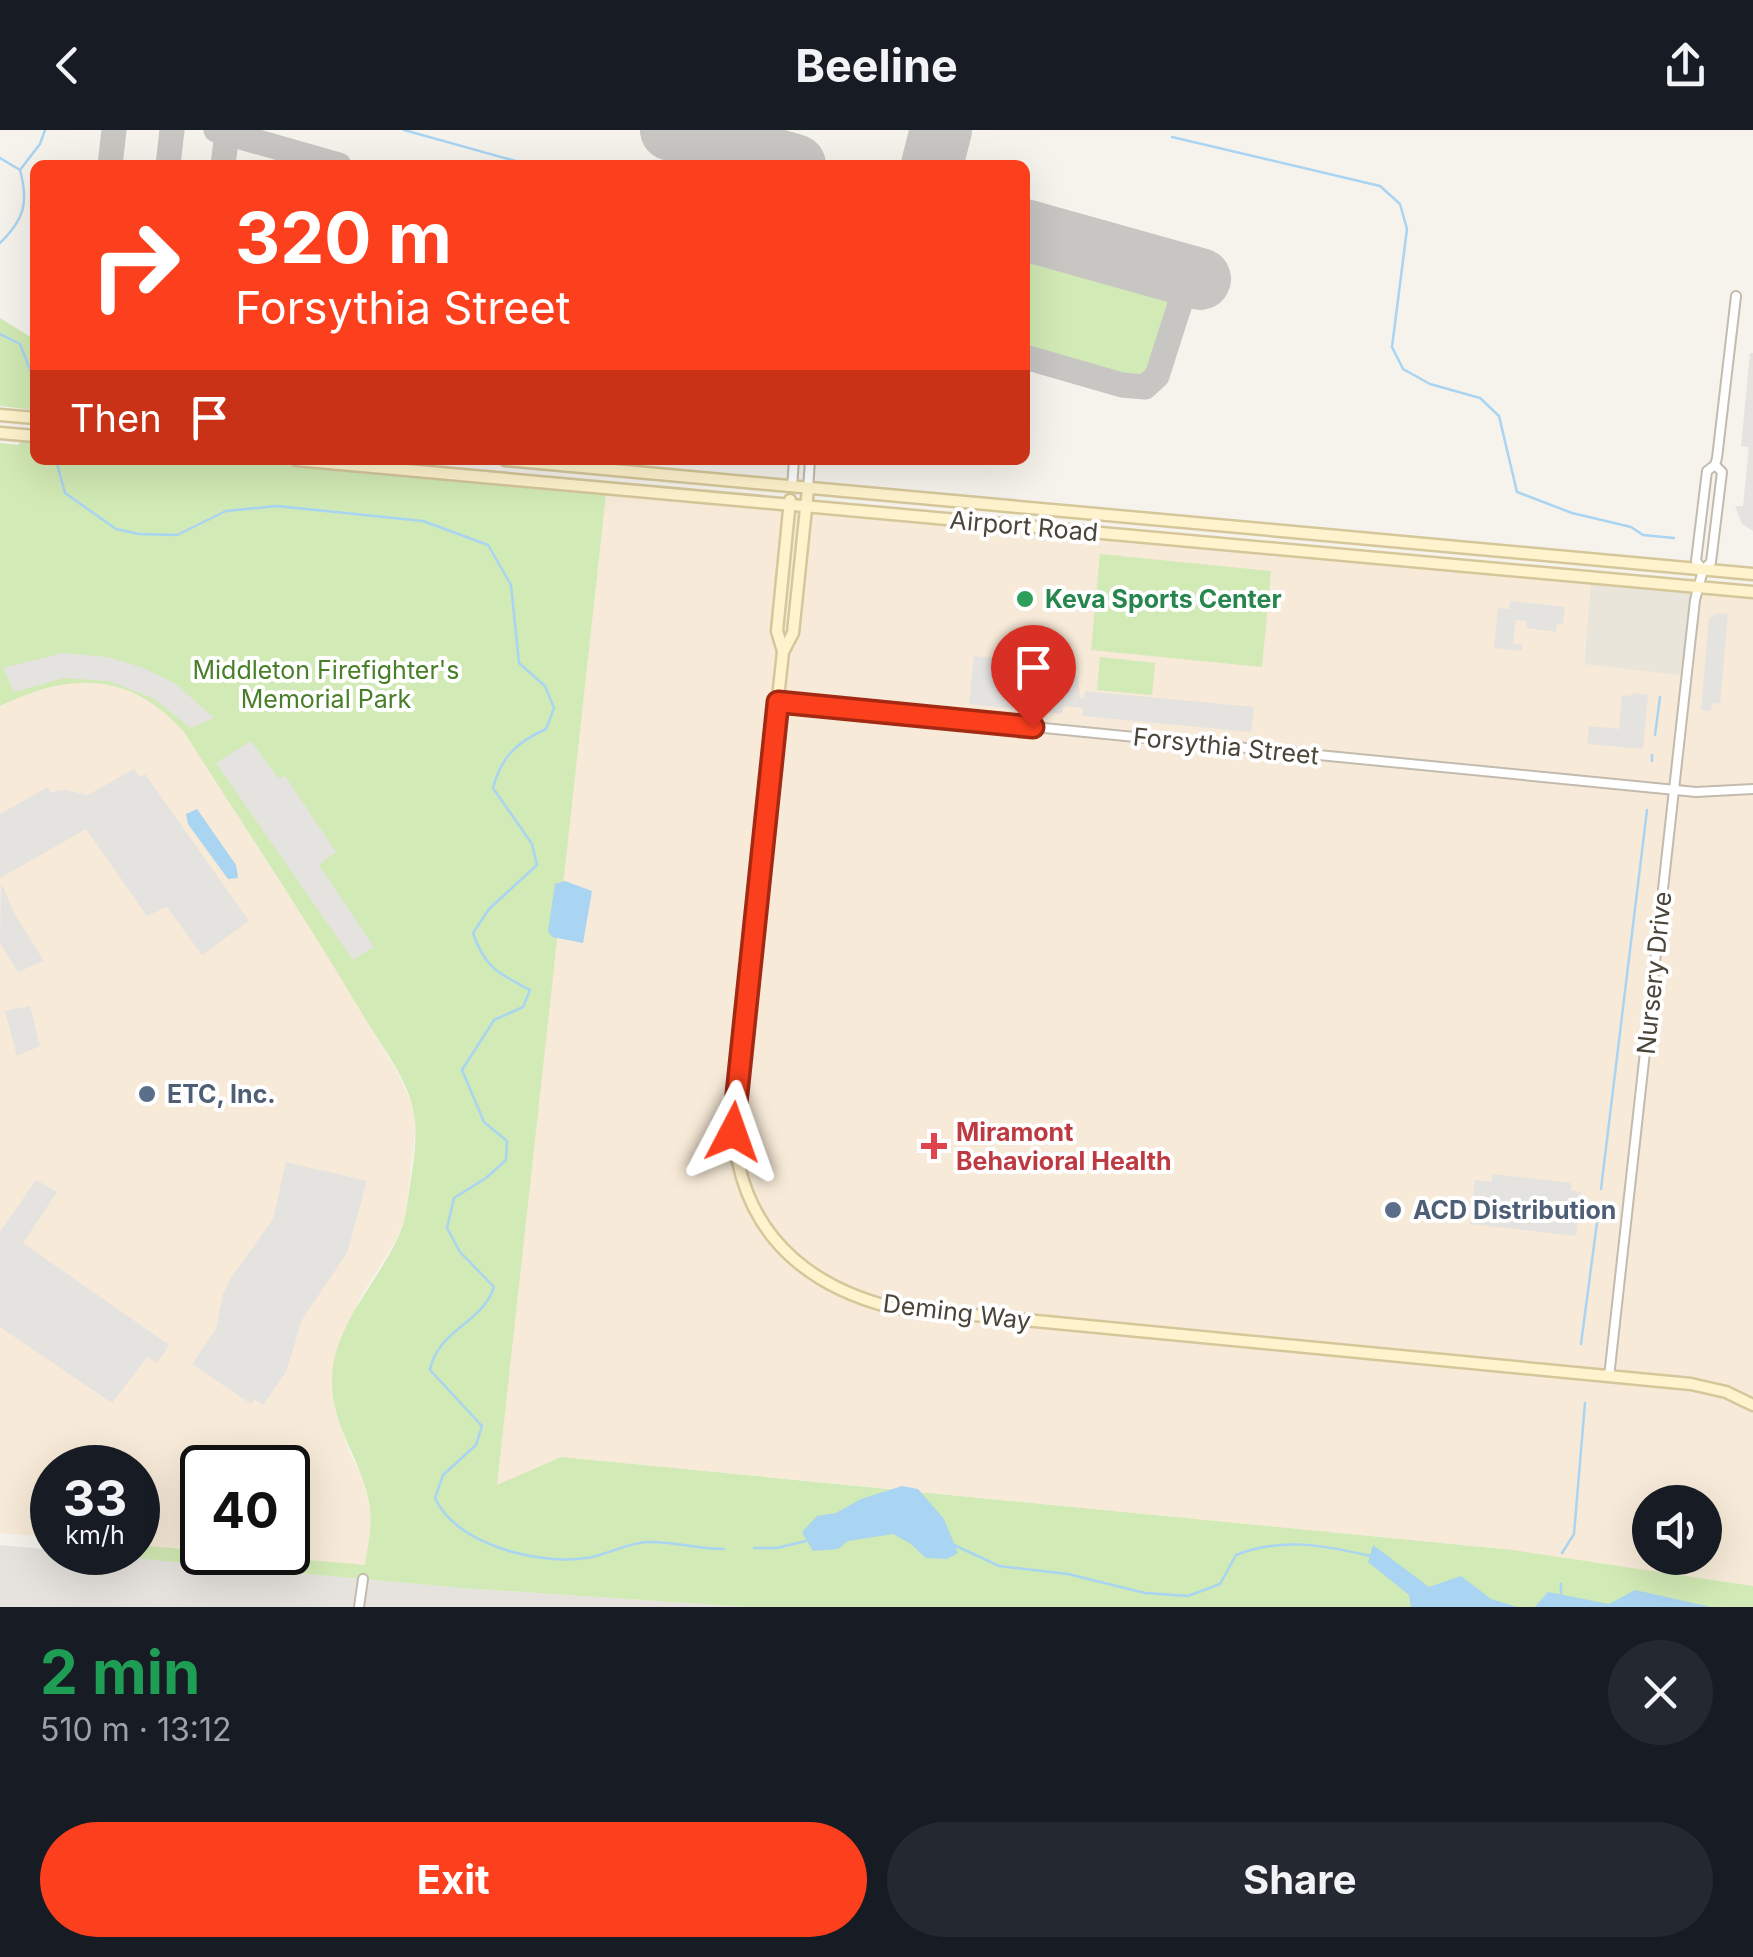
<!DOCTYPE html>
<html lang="en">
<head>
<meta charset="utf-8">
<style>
  :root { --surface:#171b24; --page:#242831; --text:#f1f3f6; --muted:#9ea1a6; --accent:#fc3f1d }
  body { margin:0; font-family:Inter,sans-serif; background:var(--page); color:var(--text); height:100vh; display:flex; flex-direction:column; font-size:38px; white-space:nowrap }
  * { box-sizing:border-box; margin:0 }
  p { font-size:32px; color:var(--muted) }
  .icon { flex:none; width:55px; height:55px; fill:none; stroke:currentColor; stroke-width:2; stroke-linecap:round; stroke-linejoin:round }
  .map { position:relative; height:1477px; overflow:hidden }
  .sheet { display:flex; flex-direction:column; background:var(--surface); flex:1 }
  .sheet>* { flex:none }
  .hud { position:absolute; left:30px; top:30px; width:1000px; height:305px; border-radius:15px; box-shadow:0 10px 40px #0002; background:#fc3f1d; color:#fff; overflow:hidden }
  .fabs { position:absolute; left:1632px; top:1355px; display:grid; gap:20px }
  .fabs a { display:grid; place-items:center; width:90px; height:90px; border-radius:50%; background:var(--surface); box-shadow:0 10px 40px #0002; font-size:50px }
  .speed { position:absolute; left:30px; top:1315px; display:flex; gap:20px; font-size:50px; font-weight:700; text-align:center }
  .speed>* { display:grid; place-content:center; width:130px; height:130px; border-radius:50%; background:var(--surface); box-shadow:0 10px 40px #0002; line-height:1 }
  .speed small { font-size:25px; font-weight:400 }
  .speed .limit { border:5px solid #111; border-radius:15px; background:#fff; color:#111 }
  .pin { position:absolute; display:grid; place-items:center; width:85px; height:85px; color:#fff; margin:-102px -42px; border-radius:50% 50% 50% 0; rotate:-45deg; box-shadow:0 0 10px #0007 }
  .pin .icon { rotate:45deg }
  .me { position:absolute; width:110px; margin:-55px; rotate:4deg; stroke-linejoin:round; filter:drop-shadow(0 0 8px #0008) }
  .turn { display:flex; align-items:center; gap:35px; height:210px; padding:0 40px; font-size:45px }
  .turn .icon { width:130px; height:130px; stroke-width:2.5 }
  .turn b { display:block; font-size:70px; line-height:85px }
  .then { display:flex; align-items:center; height:95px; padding:0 40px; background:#0003; gap:20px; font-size:38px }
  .round { display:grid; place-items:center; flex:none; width:105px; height:105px; border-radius:52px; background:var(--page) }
  .head { display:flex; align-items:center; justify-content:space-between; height:170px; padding:0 40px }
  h1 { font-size:60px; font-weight:700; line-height:75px; color:#1e9e55 }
  .button { display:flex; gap:20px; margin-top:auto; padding:20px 40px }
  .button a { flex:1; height:115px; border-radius:60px; background:var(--accent); color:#fff; font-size:40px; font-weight:700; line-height:115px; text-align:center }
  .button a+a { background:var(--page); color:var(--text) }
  header { display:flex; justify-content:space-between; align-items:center; height:130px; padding:0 40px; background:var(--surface); font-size:45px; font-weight:700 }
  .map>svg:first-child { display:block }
  .residential { fill:#eae5da }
  .commercial { fill:#f7ead8; fill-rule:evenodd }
  .industrial { fill:#e6e2dd }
  .green { fill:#d2eab5 }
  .parking { fill:#e5e3e0 }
  .water { fill:#a9d4f2 }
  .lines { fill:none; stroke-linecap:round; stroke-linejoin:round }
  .stream { stroke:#a9d4f2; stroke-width:2.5 }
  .taxiway { stroke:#c8c6c3; stroke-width:25 }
  .runway { stroke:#c8c6c3; stroke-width:62 }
  .street-casing { stroke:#c2bbae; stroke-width:12 }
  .secondary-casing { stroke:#d6c79b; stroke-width:15 }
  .street { stroke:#fff; stroke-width:8 }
  .secondary { stroke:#fff3cd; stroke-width:10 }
  .route-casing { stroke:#a42913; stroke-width:25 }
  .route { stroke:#fc3f1d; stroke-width:18 }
  .leisure-dot { fill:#2e9e5b; stroke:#fff; stroke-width:4 }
  .service-dot { fill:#5c6f8a; stroke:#fff; stroke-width:4 }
  .health-dot { fill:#e0444e; stroke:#fff; stroke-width:4 }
  .labels { text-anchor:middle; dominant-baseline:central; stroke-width:8; stroke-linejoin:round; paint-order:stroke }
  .street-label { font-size:25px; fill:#4b4439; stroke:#fff }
  .leisure-label { font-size:25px; font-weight:bold; fill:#27864d; stroke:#fff; text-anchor:start }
  .park-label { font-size:25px; fill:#4a7f2a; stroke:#fff }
  .service-label { font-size:25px; font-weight:bold; fill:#4e5e75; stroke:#fff; text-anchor:start }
  .health-label { font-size:25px; font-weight:bold; fill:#be3a42; stroke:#fff; text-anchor:start }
</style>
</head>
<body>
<header><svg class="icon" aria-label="back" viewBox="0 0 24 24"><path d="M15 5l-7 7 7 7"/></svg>Beeline<svg class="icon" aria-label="share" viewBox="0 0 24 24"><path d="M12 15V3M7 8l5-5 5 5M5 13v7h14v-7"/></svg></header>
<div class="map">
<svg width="1753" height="1477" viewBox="0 0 1753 1477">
  <rect width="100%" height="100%" fill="#f6f3ec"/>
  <path class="residential" d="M1591 448 1697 457 1687 546 1584 535Z"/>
  <g class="commercial">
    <path d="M606 365 738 377 767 372 1591 448 1584 534 1687 546 1697 457 1753 462V1456L1513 1420 562 1327 496 1356ZM1650 1372H1705V1428H1650Z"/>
    <path d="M74 552 111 554 134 561 165 580 184 602 337 841 400 947 414 980 415 1003 405 1088 396 1110 361 1166 334 1231V1274L349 1322 362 1347 372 1388 365 1435 220 1423 288 1422V1338H202V1421L138 1415V1338H52V1407L0 1403V576L26 563Z"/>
  </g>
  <path class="industrial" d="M0 1415 462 1458 747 1477H0Z"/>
  <g class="green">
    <path d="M1025 120 1149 155 1168 168C1171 193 1160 229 1143 247H1126L1025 219Z"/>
    <path d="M0 188 34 209 35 280 0 276Z"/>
    <path d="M20 310 35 312V330H232L606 365 497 1355 561 1327 1513 1420 1753 1456V1477H747L462 1458 78 1423 138 1422V1415L365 1435C368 1413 374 1391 368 1368 359 1325 330 1294 332 1246 335 1185 398 1133 406 1082 410 1051 419 1015 414 984 409 951 383 918 366 890 308 792 245 698 184 602 130 541 70 542 0 576V313L19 315Z"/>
    <path d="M1100 424 1271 441 1262 537 1091 520Z"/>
    <path d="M1100 527 1155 533 1152 565 1097 560Z"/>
  </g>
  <g class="parking">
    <path d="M1750 223H1753V401L1742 394 1735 376H1743L1749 317 1741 316Z"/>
    <path d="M1510 471 1565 477 1563 494H1557L1556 502 1526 498 1527 491 1516 490 1513 514 1523 515 1522 521 1494 518 1498 478 1509 479Z"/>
    <path d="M1717 483 1728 484 1720 574 1712 573 1711 581 1701 580 1709 489Z"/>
    <path d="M63 523 108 527 143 538 176 554 214 588 191 598 153 568 109 551 64 548 14 562 3 538Z"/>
    <path d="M974 526 1050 534V541L1074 543 1078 548 1080 568H1084L1085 561 1254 577 1251 602 1083 586V578L1064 576 1062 584 969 574Z"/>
    <path d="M1632 563 1648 565 1643 619 1587 614 1589 596 1619 599 1622 565 1631 566Z"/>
    <path d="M251 611 278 648 285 646 336 722 319 735 374 817 353 830 216 633Z"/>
    <path d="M134 639 140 647 145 644 249 791 202 825 167 777 147 786 86 699 0 748V684L48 657 51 662 65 660 88 665Z"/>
    <path d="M1 752 14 783 44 831 18 842 0 813Z"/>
    <path d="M30 876 40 916 17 926 5 881Z"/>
    <path d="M286 1032 367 1051 347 1123 302 1190 286 1242 263 1275 255 1269 251 1274 192 1234 216 1199 223 1164 231 1148 273 1089Z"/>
    <path d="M1493 1044 1571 1053V1060L1581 1062 1576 1106 1470 1094 1475 1050 1491 1052Z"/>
    <path d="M36 1050 57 1062 23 1113 169 1215 157 1233 147 1227 112 1273 0 1197V1102Z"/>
  </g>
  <g class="water">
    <path d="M197 679 236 735 238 748 228 749 188 694 186 684Z"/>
    <path d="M565 751 592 761 583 813 552 807 548 801 555 754Z"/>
    <path d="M902 1356 918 1359 944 1389 958 1423 947 1429 926 1428 911 1414 893 1404 848 1411 838 1419 813 1421 802 1402 817 1386 836 1383 861 1369Z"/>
    <path d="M1373 1415 1429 1457 1461 1446 1491 1469 1517 1477H1411L1409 1465 1368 1432Z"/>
    <path d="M1635 1460 1711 1477H1535L1548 1462 1609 1474Z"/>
  </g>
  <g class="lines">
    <g class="stream">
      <path d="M404 0 530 35"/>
      <path d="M1172 7 1380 56 1400 74 1407 99 1392 217 1403 239 1430 254 1480 268 1499 286 1517 362 1572 383 1631 397 1643 405 1674 408"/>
      <path d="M0 28 20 40C29 73 24 90 0 113"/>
      <path d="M20 40 40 14 45 0"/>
      <path d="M0 204 20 214 35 252"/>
      <path d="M56 330 65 363 116 399 139 404 177 405 226 381 277 376 423 391 488 415 511 455 519 533 545 556 554 578 546 599C517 612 501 627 493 658L532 714 537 735 489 779 473 803C485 838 498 843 530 860L523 877 494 890 462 940 484 992 507 1011 506 1030 486 1048 454 1068 447 1098 460 1122 494 1157C481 1195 438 1199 430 1240L482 1296 476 1315 443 1345 435 1368C456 1415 539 1435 586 1428 607 1425 624 1414 646 1412 673 1411 697 1419 724 1419"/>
      <path d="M1655 605 1660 567"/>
      <path d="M1652 631V625"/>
      <path d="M1601 1059 1647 680"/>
      <path d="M1581 1214 1598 1085"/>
      <path d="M954 1415 999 1436 1068 1444 1145 1463 1188 1466 1220 1454 1236 1425C1281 1407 1324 1415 1370 1426"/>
      <path d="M754 1418H777L806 1411"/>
      <path d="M1562 1423 1574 1404 1585 1273"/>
      <path d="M1561 1467V1454"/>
    </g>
    <g class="taxiway">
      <path d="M216 0 339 35"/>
      <path d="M110 35 114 0"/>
      <path d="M168 35 172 0"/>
      <path d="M223 35 227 3"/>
      <path d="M705 35 713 12"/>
      <path d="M1025 227 1122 255 1145 257 1157 246 1189 146"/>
    </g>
    <g class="runway">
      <path d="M671 0 795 35"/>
      <path d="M932 35 941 0"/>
      <path d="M1025 100 1200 149"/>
    </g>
    <g class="street-casing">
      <g id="street">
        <path d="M792 357 794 330"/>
        <path d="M808 359 810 330"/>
        <path d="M1703 440 1696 431 1707 341 1715 335 1717 328 1736 166"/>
        <path d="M778 572 1696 662 1753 659"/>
        <path d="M1609 1247 1695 470 1703 440 1711 432 1722 342 1715 335"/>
        <path d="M359 1477 363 1449"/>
      </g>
    </g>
    <g class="secondary-casing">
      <g id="secondary">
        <path d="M0 285 35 288"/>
        <path d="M0 303 35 306"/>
        <path d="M296 330 1753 462"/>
        <path d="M505 330 1753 444"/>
        <path d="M808 359 793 503 783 522 733 980C733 1086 790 1151 890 1177L1691 1254 1726 1262 1753 1275"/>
        <path d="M783 521 777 501 790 370"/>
      </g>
    </g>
    <use href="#street" class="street"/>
    <use href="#secondary" class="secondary"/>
  </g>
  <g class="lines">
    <g class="route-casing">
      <path id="route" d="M733 1002 778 572 1033 597"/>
    </g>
    <use href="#route" class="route"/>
  </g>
  <circle class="leisure-dot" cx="1025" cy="469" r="10"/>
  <g class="service-dot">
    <circle cx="147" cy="964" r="10"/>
    <circle cx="1393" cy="1080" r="10"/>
  </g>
  <path class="health-dot" d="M929 1001h10v10h10v10h-10v10h-10v-10h-10v-10h10z"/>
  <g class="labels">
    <g class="street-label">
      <text transform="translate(1024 396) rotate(5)">Airport Road</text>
      <text transform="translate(1226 616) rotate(6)">Forsythia Street</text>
      <text transform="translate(1654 843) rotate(-84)">Nursery Drive</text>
      <text transform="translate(957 1182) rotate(7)">Deming Way</text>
    </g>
    <g class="leisure-label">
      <text x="1045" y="469">Keva Sports Center</text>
    </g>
    <g class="park-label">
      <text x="326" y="540">Middleton Firefighter's<tspan x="326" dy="29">Memorial Park</tspan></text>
    </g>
    <g class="service-label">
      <text x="167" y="964">ETC, Inc.</text>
      <text x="1413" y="1080">ACD Distribution</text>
    </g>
    <g class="health-label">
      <text x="956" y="1002">Miramont<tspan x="956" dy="29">Behavioral Health</tspan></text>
    </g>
  </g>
</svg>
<div class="fabs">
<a><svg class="icon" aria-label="sound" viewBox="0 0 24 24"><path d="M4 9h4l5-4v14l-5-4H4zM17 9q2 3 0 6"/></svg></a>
</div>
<div class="speed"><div>33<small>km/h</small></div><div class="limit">40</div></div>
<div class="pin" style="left:1033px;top:597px;background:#d93025"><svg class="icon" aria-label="arrive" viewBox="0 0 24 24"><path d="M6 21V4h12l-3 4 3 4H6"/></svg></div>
<svg class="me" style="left:733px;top:1002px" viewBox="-20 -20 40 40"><path d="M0-17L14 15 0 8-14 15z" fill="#fc3f1d" stroke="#fff" stroke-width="4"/></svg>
<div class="hud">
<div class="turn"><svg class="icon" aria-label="right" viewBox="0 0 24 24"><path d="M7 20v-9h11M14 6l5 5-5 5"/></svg><div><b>320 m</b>Forsythia Street</div></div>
<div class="then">Then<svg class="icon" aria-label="arrive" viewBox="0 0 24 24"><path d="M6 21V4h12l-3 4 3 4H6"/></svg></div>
</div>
</div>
<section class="sheet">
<div class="head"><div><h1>2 min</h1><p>510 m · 13:12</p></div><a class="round"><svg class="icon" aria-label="close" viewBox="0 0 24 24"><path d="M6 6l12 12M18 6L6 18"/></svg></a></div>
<div class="button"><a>Exit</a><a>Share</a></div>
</section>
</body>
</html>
